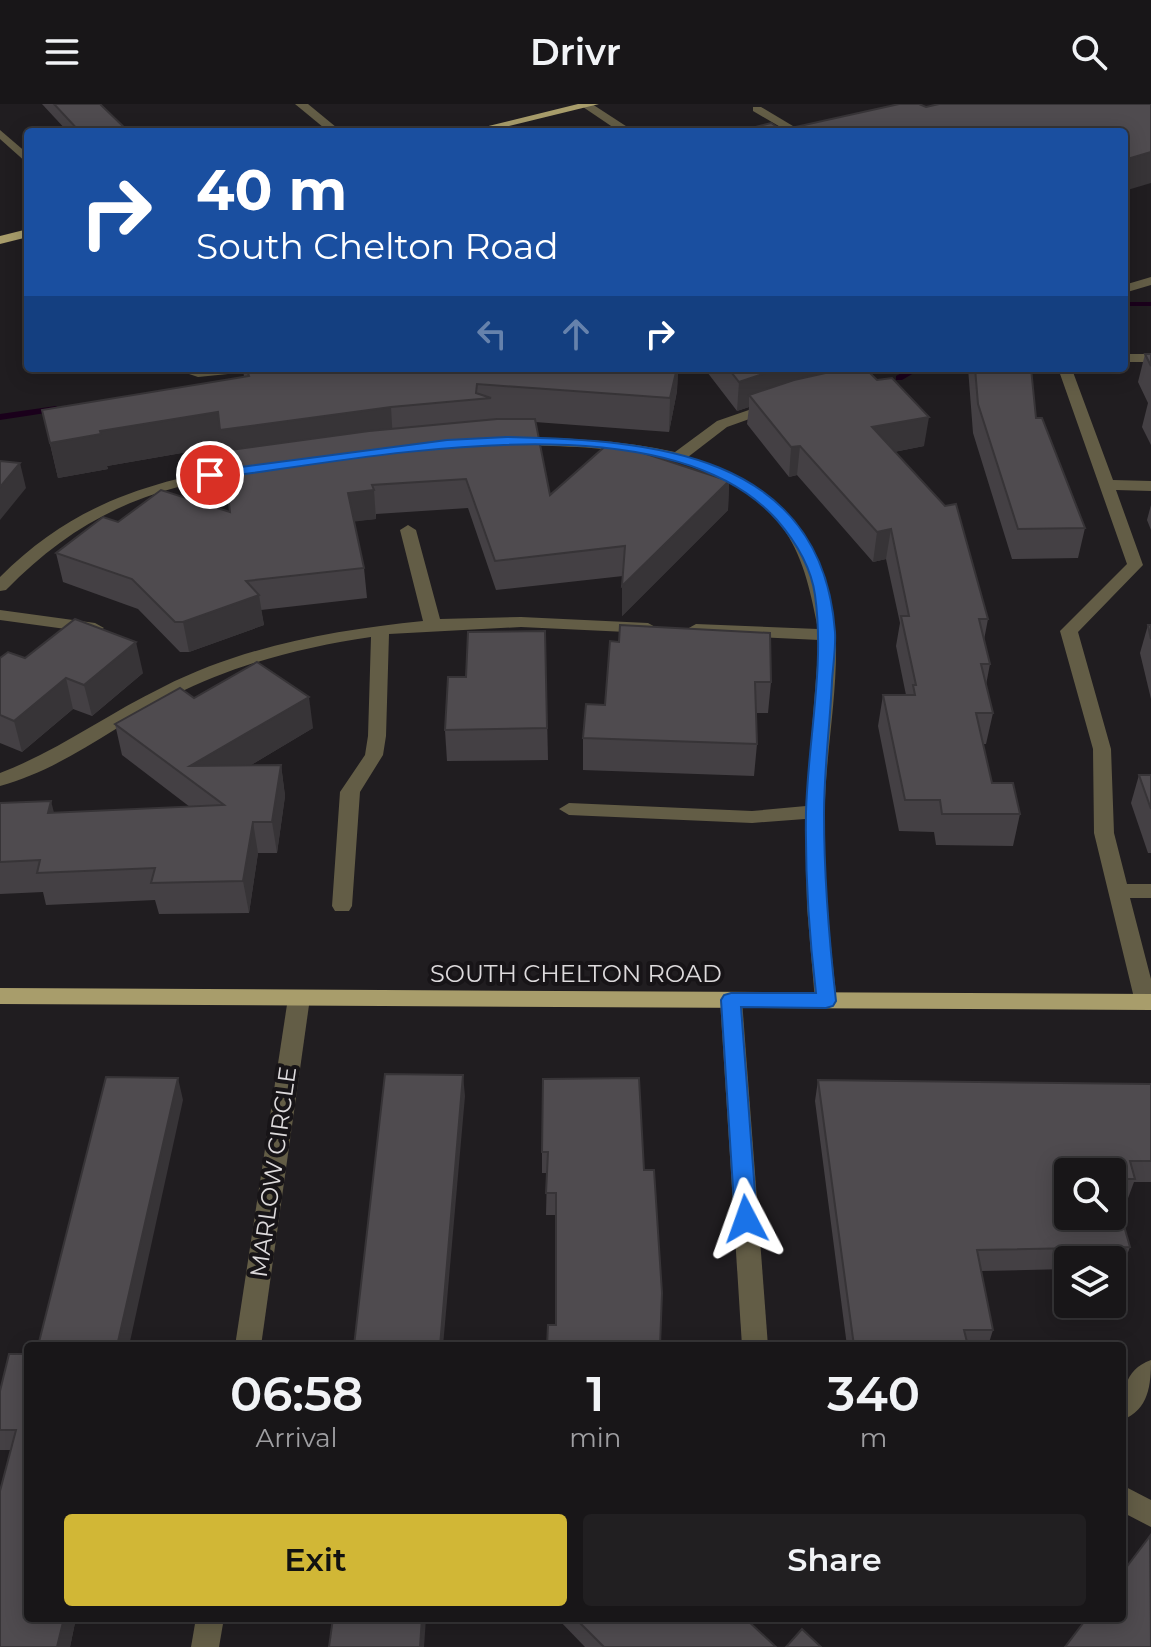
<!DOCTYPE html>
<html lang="en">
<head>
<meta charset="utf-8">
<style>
  :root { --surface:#181618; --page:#211f21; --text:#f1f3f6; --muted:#9f9fa2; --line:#363537; --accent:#d1b736 }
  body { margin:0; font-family:Montserrat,sans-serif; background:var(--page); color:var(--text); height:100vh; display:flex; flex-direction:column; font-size:30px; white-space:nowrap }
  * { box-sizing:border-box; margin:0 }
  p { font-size:26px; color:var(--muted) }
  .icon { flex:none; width:44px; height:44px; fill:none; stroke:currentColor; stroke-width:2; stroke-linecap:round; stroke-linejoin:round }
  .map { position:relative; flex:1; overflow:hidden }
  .details { position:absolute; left:24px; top:1238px; width:1102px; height:280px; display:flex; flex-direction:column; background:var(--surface); border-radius:8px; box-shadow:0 4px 20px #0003,0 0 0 2px var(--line) }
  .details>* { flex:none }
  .hud { position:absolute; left:24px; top:24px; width:1104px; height:244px; border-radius:8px; box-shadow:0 4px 20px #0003,0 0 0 2px var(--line); background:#1a4fa0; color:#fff; overflow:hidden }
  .controls { position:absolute; left:1054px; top:1054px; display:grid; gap:16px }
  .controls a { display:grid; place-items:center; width:72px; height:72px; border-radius:8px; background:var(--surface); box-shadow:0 4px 20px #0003,0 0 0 2px var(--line); font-size:40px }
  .pin { position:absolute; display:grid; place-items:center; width:68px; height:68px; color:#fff; margin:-34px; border:4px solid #fff; border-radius:50%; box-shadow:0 2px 8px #0007 }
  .me { position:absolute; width:88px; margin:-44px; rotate:356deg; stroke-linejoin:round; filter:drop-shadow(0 0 6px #0008) }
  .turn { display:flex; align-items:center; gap:28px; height:168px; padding:0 40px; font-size:36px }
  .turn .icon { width:104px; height:104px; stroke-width:2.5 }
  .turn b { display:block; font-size:56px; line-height:68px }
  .lanes { display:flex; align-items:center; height:76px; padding:0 40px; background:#0003; justify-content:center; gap:40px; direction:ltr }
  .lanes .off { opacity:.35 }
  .eta { display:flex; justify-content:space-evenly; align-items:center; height:136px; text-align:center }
  .eta b { font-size:48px; font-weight:600; line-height:56px }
  .cta { display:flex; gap:16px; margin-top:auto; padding:16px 40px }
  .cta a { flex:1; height:92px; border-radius:8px; background:var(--accent); color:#111; font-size:32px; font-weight:600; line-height:92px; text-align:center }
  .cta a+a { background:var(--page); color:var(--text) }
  header { display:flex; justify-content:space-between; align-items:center; height:104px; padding:0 40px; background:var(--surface); font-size:36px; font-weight:600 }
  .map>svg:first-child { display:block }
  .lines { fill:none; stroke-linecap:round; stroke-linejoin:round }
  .stream { fill:#1a001b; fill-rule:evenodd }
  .minor { fill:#635d46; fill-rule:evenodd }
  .major { fill:#a89d6b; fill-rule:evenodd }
  .wall { fill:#444044; fill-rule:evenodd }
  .shaded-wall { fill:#373437 }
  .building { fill:#4f4b4f; stroke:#373437; stroke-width:2 }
  .route { fill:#1a73e8; stroke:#114b97; stroke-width:2 }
  .labels { text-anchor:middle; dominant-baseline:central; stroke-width:8; stroke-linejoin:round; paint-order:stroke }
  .street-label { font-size:24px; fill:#dddadc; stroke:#171417 }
</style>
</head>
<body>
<header><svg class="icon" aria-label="menu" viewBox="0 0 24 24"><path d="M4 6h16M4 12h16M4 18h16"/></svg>Drivr<svg class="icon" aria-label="search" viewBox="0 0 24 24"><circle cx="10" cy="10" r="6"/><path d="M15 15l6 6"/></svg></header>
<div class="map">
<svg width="1151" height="1543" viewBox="0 0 1151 1543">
  <rect width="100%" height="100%" fill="#201d20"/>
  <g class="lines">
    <g class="stream">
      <rect x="1124" y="198" width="27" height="4"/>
      <path d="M911 264H919V266L902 276H896V272Z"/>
      <path d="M56 302 60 305 59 307 0 316V310Z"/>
    </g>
    <g class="minor">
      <path d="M295 0H308L342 28H329Z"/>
      <path d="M592 0 632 26 634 28H620L580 1Z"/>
      <path d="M753 3H761L803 28H789L753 7Z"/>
      <path d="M0 26 28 50V60L0 35Z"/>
      <path d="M1151 173V181L1124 189V181Z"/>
      <rect x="1124" y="250" width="27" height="8"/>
      <path d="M171 264H255L248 268 198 273Z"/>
      <path d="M1061 264H1076L1073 268 1113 376 1151 377V387L1116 386 1143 461 1078 528 1111 645 1114 729 1127 780H1151V794H1130L1151 875V904H1138L1135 898 1094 729 1093 645 1060 527 1127 460 1059 267Z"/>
      <path d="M772 298 779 302 777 305 727 323 688 353C762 377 812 418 829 497 832 510 836 524 836 538 837 591 827 644 825 696 823 763 829 830 837 897L834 903H818L815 897 807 803 805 715 752 719 569 711 559 705 569 699 752 707 806 702 819 536 696 530 687 525 696 520 818 525C811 491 805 457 785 427 727 344 603 343 513 341L506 337 513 333C568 334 622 336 675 348L717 317Z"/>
      <path d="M251 360 259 365 256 368C230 374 204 377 178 383 109 401 56 435 6 486L0 487V473C74 399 150 377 251 360Z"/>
      <path d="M408 421 416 426 440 515 521 513 648 519 657 524 648 529 521 523 389 530 386 632 383 651 360 688 352 802 349 807H335L332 802 340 688 365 651 368 632 371 533C303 543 235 560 173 592 116 621 63 665 0 682V669C58 647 107 610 163 583 244 542 334 526 423 517L400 426Z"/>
      <path d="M0 506 95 519 104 524 95 529 0 516Z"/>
      <path d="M299 886 307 888 310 894 261 1242H235L288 894 291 888Z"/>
      <path d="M731 888 739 890 742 896 768 1242H742L720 896 723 890Z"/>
      <path d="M1151 1256C1151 1280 1149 1306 1122 1316 1122 1291 1123 1266 1151 1256Z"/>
      <path d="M1122 1381 1151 1396V1423L1122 1408Z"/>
      <path d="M196 1514H224L219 1543H191Z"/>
    </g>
    <g class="major">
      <path d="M578 0H599L485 28H464Z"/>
      <path d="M28 125V133L0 140V132Z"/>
      <path d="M0 884 1151 890V906L0 900Z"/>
    </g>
  </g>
  <g class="wall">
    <path d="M42 0H100L129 28H68Z"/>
    <path d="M1145 250H1151V341L1142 323 1148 299 1138 278Z"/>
    <path d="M243 264H678L677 287 669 328 535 318 550 391 729 377 728 406 622 512 623 472 496 486 468 404 376 410V415L354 417 364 464 367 494 261 506 264 521 189 548H180L138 505 63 478 56 449 118 418 230 408 222 342 107 362 108 365 58 374 42 306 244 273Z"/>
    <path d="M704 264H865L924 342 894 348 988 515 984 536 990 560 986 581 993 609 986 640H983L992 679 1020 710 1013 742 936 741 934 728 899 727 878 622 883 591H906L896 542 900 519 886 455 873 458 797 371 789 373 747 320 749 303 737 307Z"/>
    <path d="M968 264H1031L1036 314 1085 424 1078 454 1012 455 973 329Z"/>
    <path d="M1151 401V426L1147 416Z"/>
    <path d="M1148 521H1151V595L1140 549Z"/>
    <path d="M545 527 548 656 447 657 445 626 466 573Z"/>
    <path d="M610 537 771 578 768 609H756L757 640 754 672 583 666V634L605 601Z"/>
    <path d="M0 554H25L143 569 92 612 73 605 22 648 0 639Z"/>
    <path d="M194 594 313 624 251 661H281L285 692 277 749H258L249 809 159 810 155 796 46 801 43 788 0 790V699L54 709 190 703 122 651 115 620Z"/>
    <path d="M1139 671H1151V749H1148L1131 699Z"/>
    <path d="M639 974 556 1221V1111H546L547 1069H542V1048Z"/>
    <path d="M818 976 1151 980V1078H1134L1127 1097H1117L1130 1143 1122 1164H1112V1156H1068V1165L981 1167 993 1226 988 1242H847L815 997ZM1068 1068H1112V1112Z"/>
    <path d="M28 1250V1514H76L70 1543H0L11 1346H0V1287Z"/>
    <path d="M557 1514H745L776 1543H585Z"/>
  </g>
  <g class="shaded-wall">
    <path d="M1151 48V79L1124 87V56Z"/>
    <path d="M677 264H678L677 287 669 328 670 294Z"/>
    <path d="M780 264H848L749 291V303L737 307 739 278Z"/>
    <path d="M391 303 393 337 225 361 222 342 107 362 108 365 58 374 50 339 100 327 218 308Z"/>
    <path d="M929 313 924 342 868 353 872 323Z"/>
    <path d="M800 342 797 371 789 373 791 343Z"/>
    <path d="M20 359 26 384 0 416V383Z"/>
    <path d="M729 377 728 406 622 512V482Z"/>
    <path d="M374 386 376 415 351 418 348 389Z"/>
    <path d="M891 425 886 455 873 458 877 428Z"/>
    <path d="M259 491 264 521 189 548 183 518Z"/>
    <path d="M136 538 143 569 92 612 84 581Z"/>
    <path d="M66 574 73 605 22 648 14 617Z"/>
    <path d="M309 593 313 624 206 688 190 662Z"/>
    <path d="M281 661 285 692 277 749 272 718Z"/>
    <path d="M51 697 59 728 48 709Z"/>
    <path d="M253 718 258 749 249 809 243 777Z"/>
    <path d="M463 971 465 992 443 1242H440Z"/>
    <path d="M178 974 183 996 129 1242H117Z"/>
    <path d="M64 1514H76L70 1543H57Z"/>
    <path d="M422 1514H426L424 1543H420Z"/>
  </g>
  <g class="building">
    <path d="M54 0H100L129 28H80Z"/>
    <path d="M899 0H919L926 3 939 0H1151V48L1124 56V28H736L771 19 782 26Z"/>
    <path d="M1145 250H1151V262Z"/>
    <path d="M246 264H677L670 294 477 280 476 289 491 294 391 303 220 326 218 308 100 327 101 330 50 339 42 306 249 272Z"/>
    <path d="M728 264H780L739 278Z"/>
    <path d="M848 264H865L877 276 892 274 929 313 872 323 945 402 956 400 988 515H979L990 560H981L993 609H976L992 679H1013L1020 710H942L940 696H905L883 591H915L913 581H916L901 512H909L891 425 877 428 800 342 791 343 749 291 794 276Z"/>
    <path d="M975 264H1031L1036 314H1042L1085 424 1018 425 978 300Z"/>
    <path d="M497 315H535L550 391 610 338 729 377 622 482 625 442 495 457 466 375 372 381 374 386 348 389 364 464 246 477 259 491 183 518H175L132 475 56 449 103 413 118 418 161 386 230 408 223 347 369 327Z"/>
    <path d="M0 357 20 359 0 383Z"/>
    <path d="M75 515 136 538 84 581 66 574 14 617 0 611V554L8 548 25 554Z"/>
    <path d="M620 521 770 529 771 578H755L757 640 583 634 586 600 605 601 610 537 619 538Z"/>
    <path d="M1148 521H1151V535Z"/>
    <path d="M545 527 547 624 445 626 448 573H466L468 528Z"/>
    <path d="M257 558 309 593 190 662 281 661 272 718H253L243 777 151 779 155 764 37 769 40 756 0 758V699L51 697 48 709 224 701 115 620 180 584 194 594Z"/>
    <path d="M1139 671H1151V705Z"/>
    <path d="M385 970 463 971 440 1242H354Z"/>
    <path d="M106 973 178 974 117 1242H38Z"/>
    <path d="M639 974 644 1066H654L662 1189 660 1242H547L548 1221H556V1089H546L548 1048H542L543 975Z"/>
    <path d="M818 976 1151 980V1057H1130L1135 1075H1112V1068H1068V1112H1112V1080L1130 1143 977 1146 993 1226H964L968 1242H854Z"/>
    <path d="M9 1250H28V1514H64L57 1543H0V1387L16 1326H0V1287Z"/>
    <path d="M1150 1432 1151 1543H1065L1087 1514H1122V1469Z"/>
    <path d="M333 1514H422L420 1543H329Z"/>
    <path d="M575 1514H745L776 1543H604Z"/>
    <path d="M802 1525 821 1543H786Z"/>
  </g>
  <path class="route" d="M507 333C649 336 822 347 835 528 836 544 833 561 832 577 830 621 824 665 824 710 824 772 829 835 836 897L833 902 826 904 741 903 757 1115 754 1121 746 1124 738 1121 735 1115 721 896 724 891 731 889H816C809 830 805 768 806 708 808 635 825 563 815 491 811 462 795 437 777 416 664 289 360 356 210 375L203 371 210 367 447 336Z"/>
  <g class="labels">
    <g class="street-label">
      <text x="576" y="869">SOUTH CHELTON ROAD</text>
      <text transform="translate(273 1068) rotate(-82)">MARLOW CIRCLE</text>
    </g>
  </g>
</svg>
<div class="controls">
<a><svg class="icon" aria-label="search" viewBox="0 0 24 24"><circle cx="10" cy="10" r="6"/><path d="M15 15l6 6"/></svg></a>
<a><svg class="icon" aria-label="layers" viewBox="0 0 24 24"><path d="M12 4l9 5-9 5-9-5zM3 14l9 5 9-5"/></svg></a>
</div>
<div class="pin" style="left:210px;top:371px;background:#d93025"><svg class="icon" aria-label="arrive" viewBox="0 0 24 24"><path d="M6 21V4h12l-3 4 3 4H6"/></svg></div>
<svg class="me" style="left:746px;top:1115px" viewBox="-20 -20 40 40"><path d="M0-17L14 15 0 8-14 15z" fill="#1a73e8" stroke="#fff" stroke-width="4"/></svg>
<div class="hud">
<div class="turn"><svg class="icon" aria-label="right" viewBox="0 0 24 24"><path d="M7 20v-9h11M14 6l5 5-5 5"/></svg><div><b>40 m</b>South Chelton Road</div></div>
<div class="lanes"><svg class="icon off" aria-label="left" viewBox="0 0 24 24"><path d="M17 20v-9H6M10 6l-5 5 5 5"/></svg><svg class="icon off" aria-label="ahead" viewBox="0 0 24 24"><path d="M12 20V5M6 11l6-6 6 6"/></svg><svg class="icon" aria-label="right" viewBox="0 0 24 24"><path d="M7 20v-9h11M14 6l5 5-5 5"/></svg></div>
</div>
<section class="details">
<div class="eta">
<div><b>06:58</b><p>Arrival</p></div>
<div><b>1</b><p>min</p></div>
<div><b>340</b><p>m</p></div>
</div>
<div class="cta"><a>Exit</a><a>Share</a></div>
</section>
</div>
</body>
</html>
